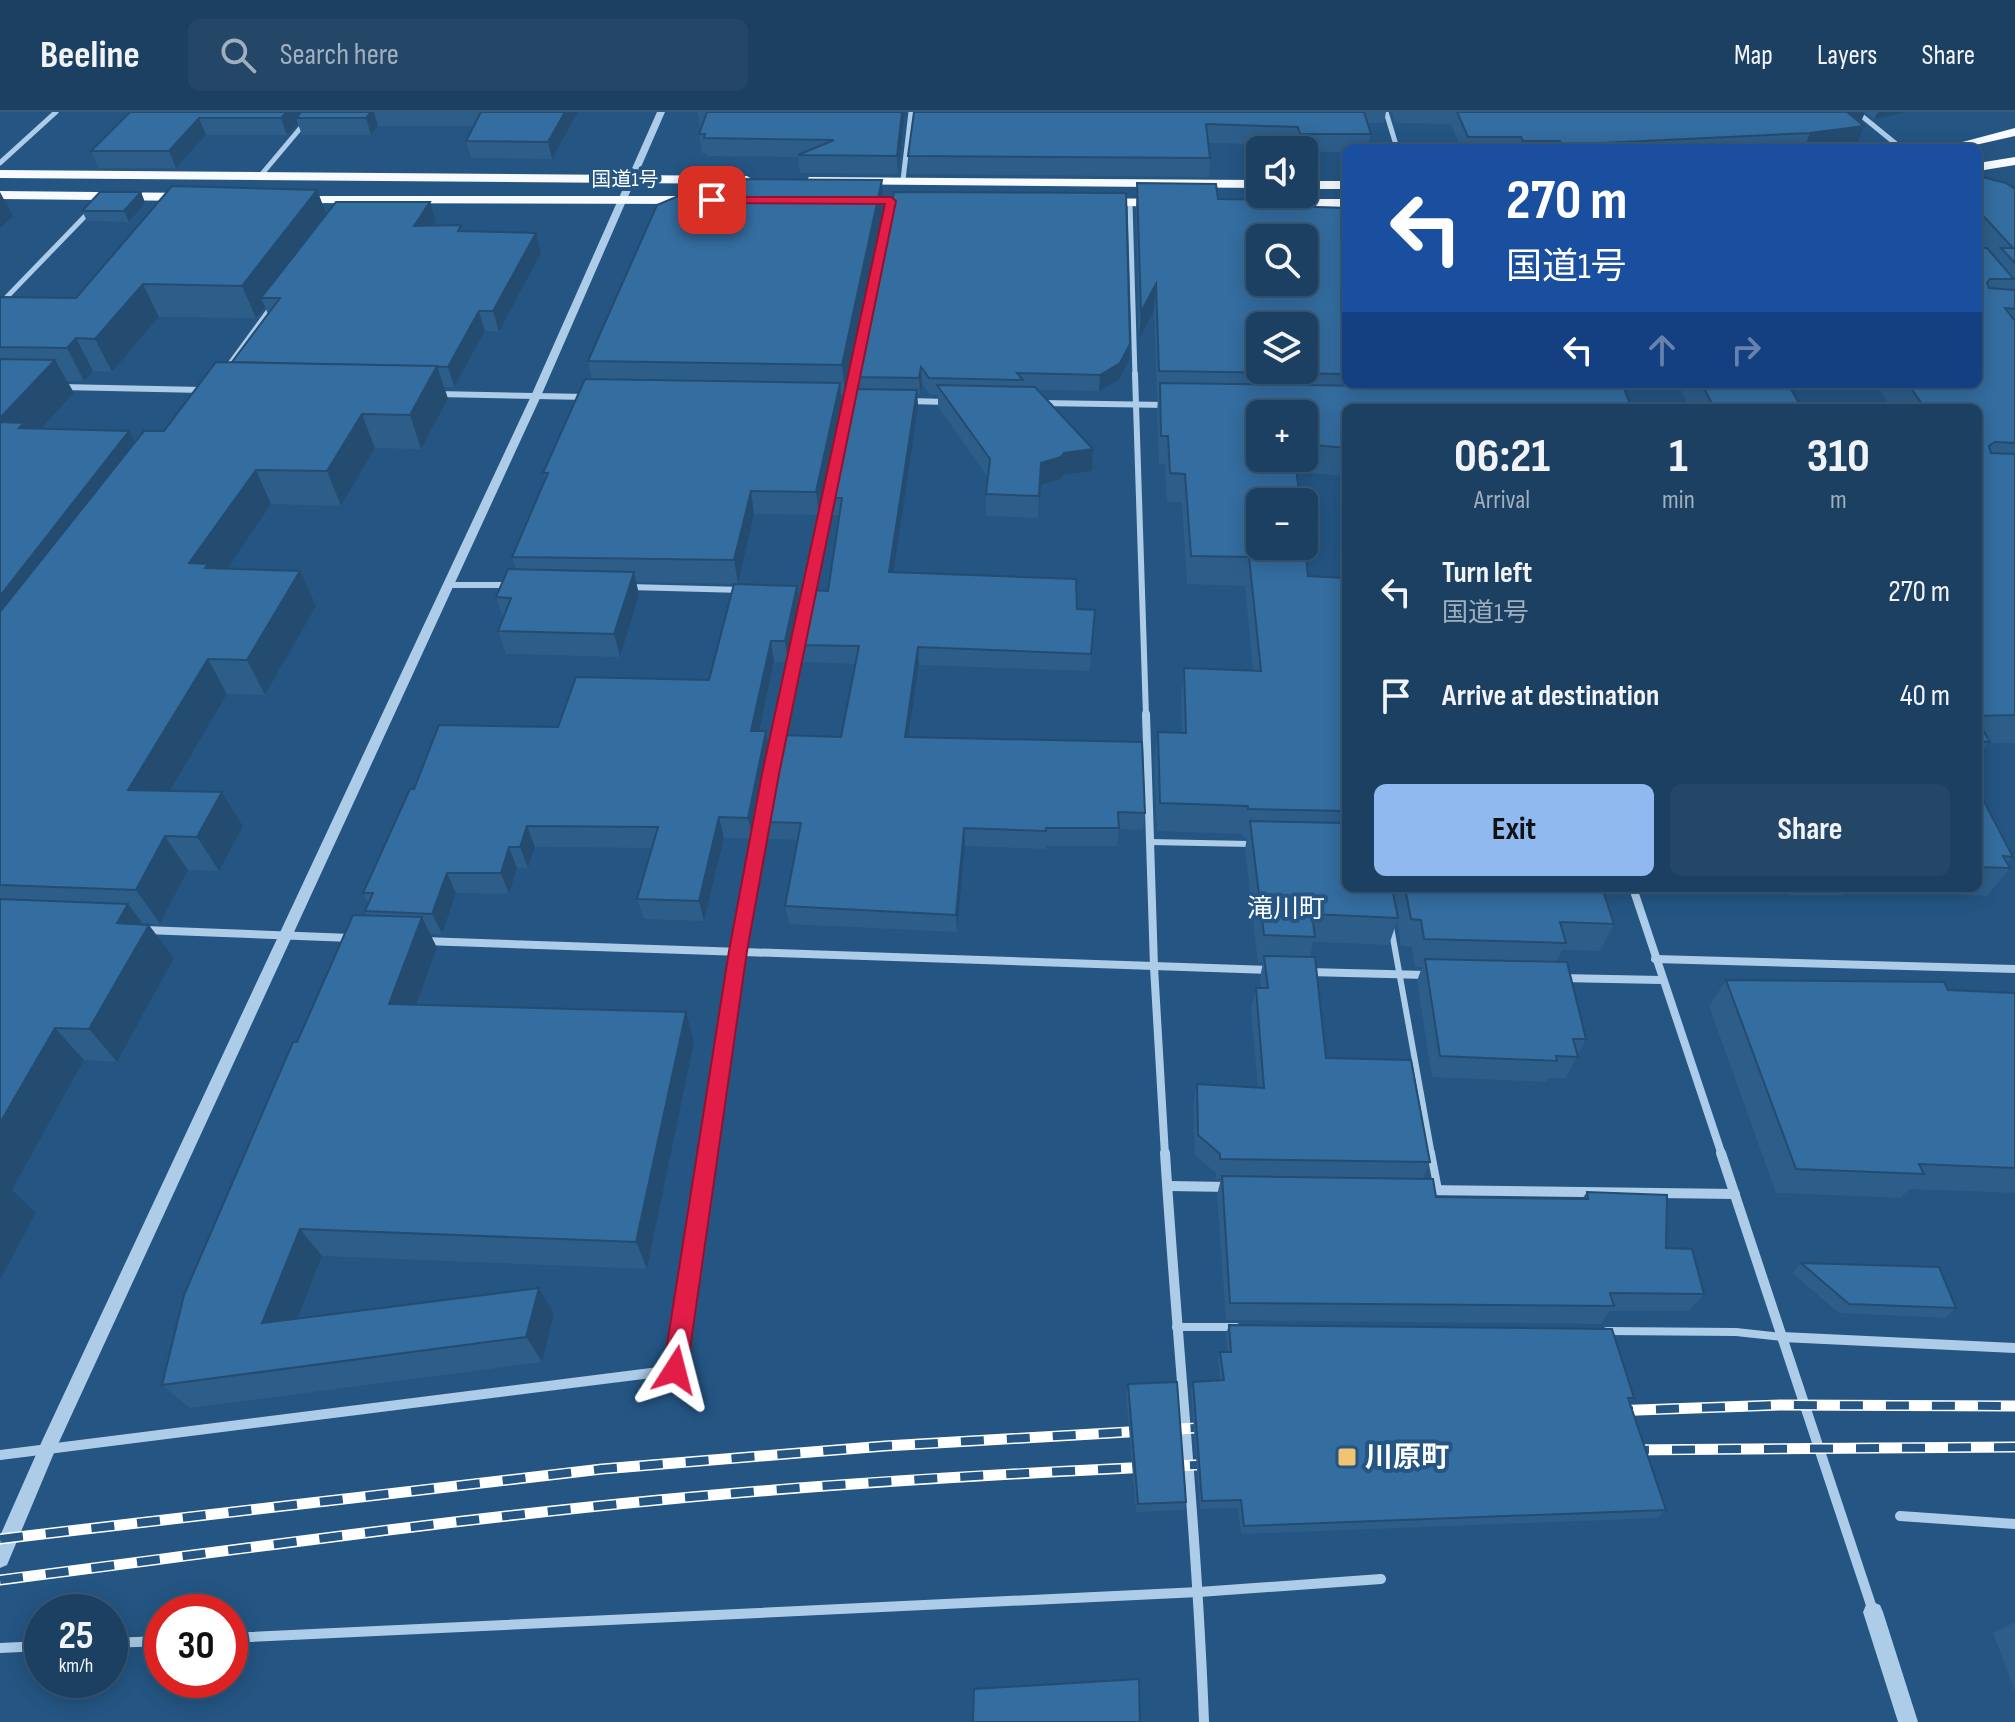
<!DOCTYPE html>
<html lang="en">
<head>
<meta charset="utf-8">
<style>
  :root { --surface:#1b4062; --page:#244768; --text:#f1f3f6; --muted:#a0afbe; --line:#395977; --accent:#90b9f0 }
  body { margin:0; font-family:"Sofia Sans Condensed","Noto Sans JP",sans-serif; background:var(--page); color:var(--text); height:100vh; display:flex; flex-direction:column; font-size:30px; white-space:nowrap }
  * { box-sizing:border-box; margin:0 }
  p { font-size:26px; color:var(--muted) }
  .icon { flex:none; width:44px; height:44px; fill:none; stroke:currentColor; stroke-width:2; stroke-linecap:round; stroke-linejoin:round }
  .map { position:relative; flex:1; overflow:hidden }
  .side { position:absolute; left:1342px; top:292px; width:640px; height:488px; display:flex; flex-direction:column; background:var(--surface); border-radius:12px; box-shadow:0 4px 20px #0003,0 0 0 2px var(--line) }
  .side>* { flex:none }
  .banner { position:absolute; left:1342px; top:32px; width:640px; height:244px; border-radius:12px; box-shadow:0 4px 20px #0003,0 0 0 2px var(--line); background:#1a4fa0; color:#fff; overflow:hidden }
  .buttons { position:absolute; left:1246px; top:24px; display:grid; gap:16px }
  .buttons a { display:grid; place-items:center; width:72px; height:72px; border-radius:12px; background:var(--surface); box-shadow:0 4px 20px #0003,0 0 0 2px var(--line); font-size:40px }
  .speed { position:absolute; left:24px; top:1482px; display:flex; gap:16px; font-size:40px; font-weight:700; text-align:center }
  .speed>* { display:grid; place-content:center; width:104px; height:104px; border-radius:50%; background:var(--surface); box-shadow:0 4px 20px #0003,0 0 0 2px var(--line); line-height:1 }
  .speed small { font-size:20px; font-weight:400 }
  .speed .limit { border:12px solid #d22; background:#fff; color:#111 }
  .pin { position:absolute; display:grid; place-items:center; width:68px; height:68px; color:#fff; margin:-34px; border-radius:16px; box-shadow:0 4px 12px #0006 }
  .me { position:absolute; width:88px; margin:-44px; rotate:9deg; stroke-linejoin:round; filter:drop-shadow(0 0 6px #0008) }
  .turn { display:flex; align-items:center; gap:28px; height:168px; padding:0 32px; font-size:36px }
  .turn .icon { width:104px; height:104px; stroke-width:2.5 }
  .turn b { display:block; font-size:56px; line-height:68px }
  .lanes { display:flex; align-items:center; height:76px; padding:0 32px; background:#0003; justify-content:center; gap:40px; direction:ltr }
  .lanes .off { opacity:.35 }
  .eta { display:flex; justify-content:space-evenly; align-items:center; height:136px; text-align:center }
  .eta b { font-size:48px; font-weight:700; line-height:56px }
  .primary-button { display:flex; gap:16px; margin-top:auto; padding:16px 32px }
  .primary-button a { flex:1; height:92px; border-radius:12px; background:var(--accent); color:#111; font-size:32px; font-weight:700; line-height:92px; text-align:center }
  .primary-button a+a { background:var(--page); color:var(--text) }
  ul { padding:0; list-style:none }
  li { display:flex; align-items:center; gap:24px; height:104px; padding:0 32px }
  li div { flex:1 }
  li b { display:block; font-size:30px }
  li em { font-style:normal }
  header { display:flex; align-items:center; gap:48px; box-sizing:border-box; height:112px; padding:0 40px; background:var(--surface); border-bottom:2px solid var(--line) }
  header strong { font-size:38px }
  nav { display:flex; gap:44px; margin-inline-start:auto; font-size:28px }
  .search { width:560px; height:72px; background:var(--page); display:flex; align-items:center; gap:20px; box-sizing:border-box; padding:0 28px; border-radius:12px; color:var(--muted); font-size:30px }
  .map>svg:first-child { display:block }
  .lines { fill:none; stroke-linecap:round; stroke-linejoin:round }
  .service-far1 { stroke:#adcce8; stroke-width:6 }
  .service { stroke:#adcce8; stroke-width:8 }
  .minor-far3 { stroke:#adcce8; stroke-width:5 }
  .minor-far2 { stroke:#adcce8; stroke-width:6 }
  .minor-far1 { stroke:#adcce8; stroke-width:8 }
  .minor { stroke:#adcce8; stroke-width:10 }
  .tertiary { fill:#adcce8; fill-rule:evenodd }
  .trunk { fill:#f7fafe; fill-rule:evenodd }
  .rail-casing { stroke:#fff; stroke-width:11 }
  .rail { stroke:#245583; stroke-width:8; stroke-dasharray:23; stroke-linecap:butt }
  .wall { fill:#2d5e8a; fill-rule:evenodd }
  .shaded-wall { fill:#244c70 }
  .building { fill:#346da0; stroke:#244c70; stroke-width:2; fill-rule:evenodd }
  .route { fill:#e11d48; stroke:#92132f; stroke-width:2 }
  .poi-dot { fill:#f2c371; stroke:#245583; stroke-width:3 }
  .labels { text-anchor:middle; dominant-baseline:central; stroke-width:8; stroke-linejoin:round; paint-order:stroke }
  .far-street-label { font-size:20px; fill:#fff; stroke:#245583 }
  .neighbourhood-label { font-size:26px; fill:#fff; stroke:#245583 }
  .near-poi-label { font-size:28px; font-weight:bold; fill:#fff; stroke:#245583; text-anchor:start }
</style>
</head>
<body>
<header>
<strong>Beeline</strong>
<div class="search"><svg class="icon" aria-label="search" viewBox="0 0 24 24"><circle cx="10" cy="10" r="6"/><path d="M15 15l6 6"/></svg>Search here</div>
<nav><a>Map</a><a>Layers</a><a>Share</a></nav>
</header>
<div class="map">
<svg width="2015" height="1610" viewBox="0 0 2015 1610">
  <rect width="100%" height="100%" fill="#245583"/>
  <g class="lines">
    <g class="service-far1">
      <path d="M1150 730 1250 732"/>
      <path d="M1391 815 1432 1043"/>
    </g>
    <g class="service">
      <path d="M1431 1041 1438 1078"/>
      <path d="M1176 1215H1236"/>
      <path d="M1607 1219 1736 1220 1782 1225"/>
    </g>
    <g class="minor-far3">
      <path d="M1386 0 1397 36"/>
      <path d="M1857 0 1901 36"/>
      <path d="M0 51 56 0"/>
      <path d="M261 63 314 0"/>
      <path d="M903 68 911 0"/>
      <path d="M1130 91 1135 264"/>
      <path d="M0 192 91 98"/>
      <path d="M226 257 272 194"/>
      <path d="M856 264 891 89"/>
    </g>
    <g class="minor-far2">
      <path d="M1135 262 1146 604"/>
      <path d="M61 275 203 278"/>
      <path d="M437 282 587 285"/>
      <path d="M852 284 856 262"/>
      <path d="M909 289 947 290"/>
      <path d="M1041 291 1167 293"/>
      <path d="M448 473H511"/>
      <path d="M629 475 743 478"/>
      <path d="M783 604 832 376"/>
    </g>
    <g class="minor-far1">
      <path d="M1146 602 1154 855 1165 1043"/>
      <path d="M1633 776 1722 1043"/>
      <path d="M145 818 351 826"/>
      <path d="M424 829 1270 858"/>
      <path d="M1655 847 2015 857"/>
      <path d="M1308 860 1426 863"/>
      <path d="M1560 866 1661 868"/>
      <path d="M707 1043 738 839 784 602"/>
    </g>
    <g class="minor">
      <path d="M1165 1041C1177 1231 1197 1420 1204 1610"/>
      <path d="M1721 1041 1873 1499"/>
      <path d="M1168 1074 1230 1075"/>
      <path d="M1424 1078 1735 1082"/>
      <path d="M1782 1225 2015 1236"/>
      <path d="M0 1343 675 1258 708 1041"/>
      <path d="M1900 1404 2015 1412"/>
      <path d="M230 1526 1199 1480 1381 1467"/>
      <path d="M110 1531 162 1529"/>
      <path d="M0 1536 42 1534"/>
    </g>
    <g class="tertiary">
      <path d="M657 0H665L541 284 54 1341 7 1453 0 1456V1424L42 1329 531 284Z"/>
      <path d="M1873 1490 1880 1493 1883 1500 1918 1610H1898L1863 1500 1866 1493Z"/>
    </g>
    <g class="trunk">
      <path d="M2015 16V24L1962 36H1940Z"/>
      <path d="M2015 45V53L1978 59V51Z"/>
      <path d="M0 58 747 64 753 68 747 72 0 66Z"/>
      <path d="M809 65 1260 68V76L813 72 807 68Z"/>
      <rect x="1304" y="69" width="42" height="8"/>
      <path d="M0 79 193 81 199 85 193 89 0 87Z"/>
      <path d="M287 84H697L703 88 697 92 291 91 287 90Z"/>
      <path d="M1095 86 1165 87 1171 91 1165 95 1090 93V87Z"/>
      <path d="M1255 87H1346V95L1250 94V88Z"/>
    </g>
    <g class="rail-casing">
      <g id="rail">
        <path d="M1610 1299 1781 1293 2015 1294"/>
        <path d="M1626 1338 2015 1335"/>
        <path d="M0 1427 602 1357 885 1334 1214 1315"/>
        <path d="M0 1468C220 1440 439 1409 659 1388 845 1370 1032 1360 1218 1352"/>
      </g>
    </g>
    <use href="#rail" class="rail"/>
  </g>
  <g class="wall">
    <path d="M130 0H578L552 47 471 46 466 29 474 14H378L371 23H302L298 12 287 23H206L176 56H99L91 39Z"/>
    <path d="M698 0H905L898 62 800 61 798 45 707 44 706 41H702L699 22 700 17Z"/>
    <path d="M914 0H1386L1384 11H1368L1371 22 1368 36H1346V40H1304V38H1296L1295 33 1208 31 1210 46 1209 65 909 62 908 44Z"/>
    <path d="M1392 0H1908L1874 7 1865 1 1860 10 1857 32 1827 36H1461L1451 12 1395 11Z"/>
    <path d="M1978 64 2015 77V631H1988L1978 647V296H1891L1876 272H1978Z"/>
    <path d="M1137 71 1218 87 1286 94 1346 96V272H1622L1346 296V364L1297 360 1308 464 1346 468V776H1606L1604 780 1614 812 1600 839 1562 838 1556 850 1586 927 1566 966H1548L1546 970 1432 965 1417 869 1422 855H1415L1412 835 1401 834 1397 809 1389 833 1313 830 1310 845 1326 946 1430 1050 1423 1066 1436 1085 1582 1087 1587 1080 1666 1136 1704 1182 1689 1199H1610L1601 1212 1226 1208 1217 1083 1221 1067H1216V1061L1195 1043 1193 992 1197 972 1258 975 1251 897 1256 876H1261L1260 865 1263 851H1258L1245 737 1247 725H1243V722L1157 719 1154 648 1158 620 1182 621 1181 584 1184 556 1253 558 1245 474 1187 472 1182 390H1167L1165 352H1159L1157 299 1158 287H1157L1154 198 1139 227 1136 97ZM1304 302V346H1260Z"/>
    <path d="M317 78 326 102 430 90 436 110 433 113 463 119 541 141 499 220 485 219 454 275H444L448 287 421 337 375 336 341 394 271 392 227 457 316 494 265 583 227 582 171 679 222 680 243 714 219 759 188 758 160 812 142 811 174 846 117 950 84 948 12 1078 36 1101 0 1168V185L76 186ZM265 195 268 202 232 250 164 319 135 330 42 317 74 281 67 269H84L93 259 112 260 159 205 256 206Z"/>
    <path d="M141 80 145 91 129 110 87 109 82 99Z"/>
    <path d="M894 80 1129 248 1119 268 1099 279 1037 278 1092 359 1063 363 1061 367 1041 373 1038 406 986 404V382L988 365 938 295V283H930L922 272 920 283H917L918 295 893 460 1077 497 1095 498 1090 559 919 553 909 625 1145 701 1143 718 1119 717 1117 734H1046V737L965 734 957 820 789 812 785 794 798 728 767 727 764 710 841 625 856 552 800 550 798 533 828 479 839 403H831L830 386 857 277 856 265Z"/>
    <path d="M884 95 845 282H841L842 294 819 403 754 402 738 472 636 470 639 483 620 545 506 542 498 519 503 506 496 485 516 457 512 445 545 368 543 361 592 267 588 249Z"/>
    <path d="M1678 272H1788L1802 296H1689Z"/>
    <path d="M800 495 788 550H774L760 619 769 640 753 727 724 726 704 809 644 807 637 787 652 736 535 735 528 756H517L509 782 456 781 442 822H430L437 836 417 893 694 930 647 1157 322 1144 298 1206 554 1202 542 1250 190 1296 162 1273 297 930 367 803 365 799 368 791 363 781 414 677 558 615 709 568Z"/>
    <path d="M1978 678 2013 745 2007 752 2010 756 1987 784 1847 778 1844 783H1788L1785 776H1978Z"/>
    <path d="M1726 868 2015 881V1081L1910 1077 1900 1086 1776 1081 1709 894Z"/>
    <path d="M1801 1151 1956 1196 1945 1206 1839 1201 1792 1161Z"/>
    <path d="M1229 1213 1634 1286 1630 1290 1666 1398 1658 1406 1241 1422 1238 1396 1200 1397 1191 1279 1193 1270 1220 1269 1218 1249 1220 1240H1228L1226 1222Z"/>
    <path d="M1128 1272 1186 1390 1184 1398 1136 1400 1126 1281Z"/>
    <path d="M2015 1510V1579L1993 1521Z"/>
  </g>
  <g class="shaded-wall">
    <path d="M287 0H309L296 6 298 12 287 23 281 6Z"/>
    <path d="M371 0H374L378 14 371 23 366 6Z"/>
    <path d="M565 0H578L552 47 548 30Z"/>
    <path d="M902 0H905L898 62 897 44Z"/>
    <path d="M1843 0H1865L1861 10 1836 15Z"/>
    <path d="M1878 0H1908L1874 7Z"/>
    <path d="M199 6 206 23 176 56 169 39Z"/>
    <path d="M1864 14 1857 32 1827 36H1804L1810 21Z"/>
    <path d="M882 68 884 95 845 282 842 253Z"/>
    <path d="M317 78 329 109 261 186 265 195 256 206 242 174Z"/>
    <path d="M0 80 13 104 0 116Z"/>
    <path d="M141 80 145 91 129 110 124 99Z"/>
    <path d="M430 90 436 110 420 133 414 114Z"/>
    <path d="M536 121 541 141 499 220 493 199Z"/>
    <path d="M143 172 159 205 112 260 95 227Z"/>
    <path d="M1156 172 1154 198 1139 227 1141 200Z"/>
    <path d="M479 199 485 219 454 275 448 255Z"/>
    <path d="M76 226 93 259 84 269 67 236Z"/>
    <path d="M1130 232 1129 248 1119 268 1099 279 1100 263Z"/>
    <path d="M55 248 74 281 33 326 0 316V306Z"/>
    <path d="M437 254 448 287 421 337 410 303Z"/>
    <path d="M921 255 922 272 920 283 919 266Z"/>
    <path d="M840 271 842 294 819 403 816 380Z"/>
    <path d="M917 278 918 295 891 478 889 460Z"/>
    <path d="M362 302 375 336 341 394 327 359Z"/>
    <path d="M129 319 147 353 0 550V484Z"/>
    <path d="M1093 337 1092 359 1063 363 1061 367 1041 373 1038 406 1041 351 1064 341Z"/>
    <path d="M256 358 271 392 218 471 189 451Z"/>
    <path d="M751 379 754 402 738 472 734 448Z"/>
    <path d="M300 459 316 494 265 583 247 548Z"/>
    <path d="M634 460 639 483 620 545 614 522Z"/>
    <path d="M797 474 800 495 788 550 785 529Z"/>
    <path d="M771 529 774 550 755 640 751 619Z"/>
    <path d="M918 535 919 553 906 642 905 625Z"/>
    <path d="M208 547 227 582 151 712 128 678Z"/>
    <path d="M766 619 769 640 753 727 748 706Z"/>
    <path d="M222 680 243 714 219 759 197 725Z"/>
    <path d="M719 705 724 726 704 809 699 789Z"/>
    <path d="M527 714 535 735 528 756 520 735Z"/>
    <path d="M964 716 965 734 957 820 956 803Z"/>
    <path d="M165 724 188 758 160 812 136 778Z"/>
    <path d="M509 735 517 756 509 782 501 761Z"/>
    <path d="M447 761 456 781 442 822 432 802Z"/>
    <path d="M128 792 147 817 149 813 174 846 117 950 89 917 117 811Z"/>
    <path d="M422 805 437 836 406 922 389 892Z"/>
    <path d="M686 900 694 930 647 1157 636 1130Z"/>
    <path d="M55 916 84 948 12 1078 36 1101 0 1168V1011Z"/>
    <path d="M300 1117 322 1144 286 1236 262 1211Z"/>
    <path d="M539 1176 554 1202 542 1250 526 1225Z"/>
  </g>
  <g class="building">
    <path d="M130 0H287L281 6H199L169 39H91Z"/>
    <path d="M301 0H371L366 6H296Z"/>
    <path d="M481 0H565L548 30 466 29Z"/>
    <path d="M707 0H902L897 44 798 43 834 28 704 26 705 22H699Z"/>
    <path d="M914 0H1364L1371 22H1300L1298 15 1206 12 1210 46 908 44Z"/>
    <path d="M1457 0H1847L1864 14 1810 21 1561 33 1560 29H1523L1521 25H1468Z"/>
    <path d="M1978 64 2006 71 2015 77V151L2001 136H2013L1978 98Z"/>
    <path d="M719 67 882 68 842 253 588 249 657 93Z"/>
    <path d="M1137 71 1216 72 1218 87 1285 88 1286 94 1346 96V262L1159 259 1156 172 1141 200ZM1260 126H1304V170H1260ZM1260 214H1304V258H1260Z"/>
    <path d="M172 74 317 78 242 174 143 172 95 227 76 226 67 236 0 235V185L76 186Z"/>
    <path d="M100 80H141L124 99H82Z"/>
    <path d="M894 80 1126 81 1130 232 1120 251 1100 263 1017 261 1023 268 929 266 921 255 919 266 856 265Z"/>
    <path d="M336 90H430L414 114 461 113 458 119 536 121 493 199H479L448 255 232 250 280 186H261Z"/>
    <path d="M1978 136H1987L2014 167H1990L1987 171 1989 176 2015 178V197L2005 196 2015 209V331L1995 330 1989 334 1991 341 2015 342V603L1978 604V296H1925L1908 272H1978Z"/>
    <path d="M0 247 55 248 0 306Z"/>
    <path d="M216 250 437 254 410 303 362 302 327 359 256 358 189 451 208 452 205 456 300 459 247 548 208 547 128 678 222 680 197 725 165 724 136 778 0 773V500L144 319H164Z"/>
    <path d="M585 267 840 271 816 380 751 379 734 448 512 445 548 361H543Z"/>
    <path d="M1160 271 1369 274 1371 272H1481L1486 274 1487 272H1622L1632 296H1346V336L1304 332V302H1260V346H1295L1300 390H1260V434H1304V425L1308 464 1345 466 1346 468V699L1248 697V694L1160 691 1158 620 1186 621 1184 556 1261 559 1249 445 1191 444 1185 362 1170 361 1168 324H1161Z"/>
    <path d="M1702 272H1788L1802 296H1714Z"/>
    <path d="M937 273 1035 275 1093 337 1064 341 1061 345 1041 351 1039 384 986 382 990 347Z"/>
    <path d="M853 277 917 278 889 460 1076 467 1077 497 1095 498 1091 542 918 535 905 625 1142 630 1145 701 1118 700 1119 716H1046V719L964 716 956 803 785 794 801 711 764 710 781 623 841 625 859 534 798 533 810 478 828 479 842 386H830Z"/>
    <path d="M0 310 24 311 19 316 129 319 0 484Z"/>
    <path d="M508 457 634 460 614 522 498 519 511 486 496 485Z"/>
    <path d="M734 472 797 474 785 529H771L751 619H766L748 706 719 705 699 789 637 787 658 715 527 714 520 735H509L501 761H447L432 802 365 799 373 781H363L410 677H414L439 613 558 615 576 565 709 568Z"/>
    <path d="M1978 610 1990 630 1979 629 1984 638H1978Z"/>
    <path d="M1978 678 2013 745 2003 744 2010 756 1978 755Z"/>
    <path d="M1250 709 1346 711V776H1392L1398 806 1312 802 1315 825 1264 823Z"/>
    <path d="M1405 776H1602L1614 812 1560 810 1566 831 1424 827 1421 808 1411 807Z"/>
    <path d="M0 787 128 792 117 811 149 813 89 917 55 916 0 1011Z"/>
    <path d="M353 803 422 805 389 892 686 900 636 1130 300 1117 262 1211 539 1176 526 1225 162 1273 184 1183 293 930H297Z"/>
    <path d="M1264 844 1315 845 1326 946 1411 948 1430 1050 1220 1047V1042L1198 1023 1197 972 1264 976 1256 876H1268Z"/>
    <path d="M1425 847 1567 850 1586 927H1573L1578 945 1556 944 1557 949 1440 944Z"/>
    <path d="M1726 868 1944 870 1948 878 2015 881V1056L1919 1052 1924 1062 1796 1057Z"/>
    <path d="M1222 1064 1433 1067 1436 1085 1588 1087 1587 1080 1667 1083 1666 1136 1692 1137 1704 1182 1610 1181 1614 1194 1230 1191Z"/>
    <path d="M1801 1151 1939 1155 1956 1196 1849 1192Z"/>
    <path d="M1229 1213 1612 1217 1634 1286H1628L1666 1398 1244 1414 1241 1388 1202 1389 1193 1270 1224 1268 1220 1240H1231Z"/>
    <path d="M1177 1270 1186 1390 1138 1392 1128 1272Z"/>
    <path d="M1139 1567 1140 1610H973L974 1577Z"/>
  </g>
  <path class="route" d="M712 85H891L896 89 779 662 747 839 687 1258 683 1266 675 1269 667 1266 663 1258 729 839 762 662 885 92 708 91 707 88Z"/>
  <rect class="poi-dot" x="1337" y="1335" width="20" height="20" rx="4"/>
  <g class="labels">
    <g class="far-street-label">
      <text x="625" y="68">国道1号</text>
    </g>
    <g class="neighbourhood-label">
      <text x="1286" y="797">滝川町</text>
    </g>
    <g class="near-poi-label">
      <text x="1365" y="1345">川原町</text>
    </g>
  </g>
</svg>
<div class="buttons">
<a><svg class="icon" aria-label="sound" viewBox="0 0 24 24"><path d="M4 9h4l5-4v14l-5-4H4zM17 9q2 3 0 6"/></svg></a>
<a><svg class="icon" aria-label="search" viewBox="0 0 24 24"><circle cx="10" cy="10" r="6"/><path d="M15 15l6 6"/></svg></a>
<a><svg class="icon" aria-label="layers" viewBox="0 0 24 24"><path d="M12 4l9 5-9 5-9-5zM3 14l9 5 9-5"/></svg></a>
<a>+</a>
<a>−</a>
</div>
<div class="speed"><div>25<small>km/h</small></div><div class="limit">30</div></div>
<div class="pin" style="left:712px;top:88px;background:#d93025"><svg class="icon" aria-label="arrive" viewBox="0 0 24 24"><path d="M6 21V4h12l-3 4 3 4H6"/></svg></div>
<svg class="me" style="left:675px;top:1258px" viewBox="-20 -20 40 40"><path d="M0-17L14 15 0 8-14 15z" fill="#e11d48" stroke="#fff" stroke-width="4"/></svg>
<div class="banner">
<div class="turn"><svg class="icon" aria-label="left" viewBox="0 0 24 24"><path d="M17 20v-9H6M10 6l-5 5 5 5"/></svg><div><b>270 m</b>国道1号</div></div>
<div class="lanes"><svg class="icon" aria-label="left" viewBox="0 0 24 24"><path d="M17 20v-9H6M10 6l-5 5 5 5"/></svg><svg class="icon off" aria-label="ahead" viewBox="0 0 24 24"><path d="M12 20V5M6 11l6-6 6 6"/></svg><svg class="icon off" aria-label="right" viewBox="0 0 24 24"><path d="M7 20v-9h11M14 6l5 5-5 5"/></svg></div>
</div>
<section class="side">
<div class="eta">
<div><b>06:21</b><p>Arrival</p></div>
<div><b>1</b><p>min</p></div>
<div><b>310</b><p>m</p></div>
</div>
<ul>
<li><svg class="icon" aria-label="left" viewBox="0 0 24 24"><path d="M17 20v-9H6M10 6l-5 5 5 5"/></svg><div><b>Turn left</b><p>国道1号</p></div><em>270 m</em></li>
<li><svg class="icon" aria-label="arrive" viewBox="0 0 24 24"><path d="M6 21V4h12l-3 4 3 4H6"/></svg><div><b>Arrive at destination</b></div><em>40 m</em></li>
</ul>
<div class="primary-button"><a>Exit</a><a>Share</a></div>
</section>
</div>
</body>
</html>
